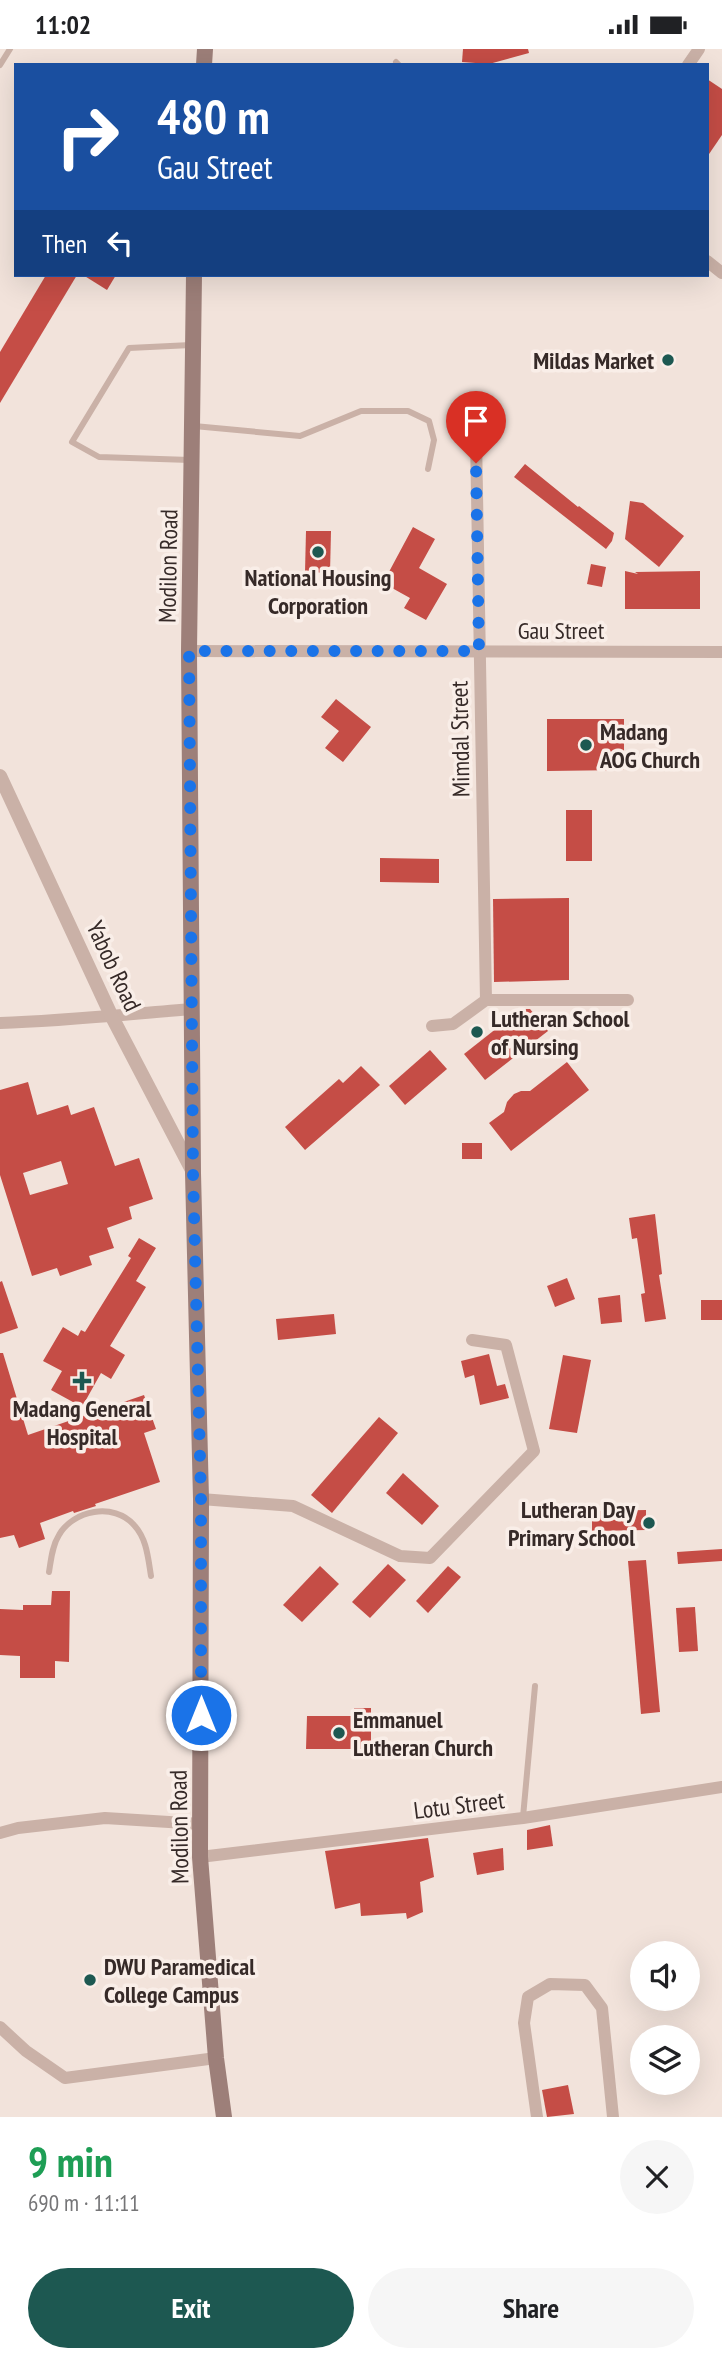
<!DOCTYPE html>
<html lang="en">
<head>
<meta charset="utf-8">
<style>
  :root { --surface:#fff; --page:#f6f6f6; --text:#202124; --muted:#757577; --accent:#1d5851 }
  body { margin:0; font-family:"PT Sans Narrow",sans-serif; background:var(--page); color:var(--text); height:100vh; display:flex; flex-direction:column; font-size:26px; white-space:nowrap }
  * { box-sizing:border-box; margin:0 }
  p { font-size:23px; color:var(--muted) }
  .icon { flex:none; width:38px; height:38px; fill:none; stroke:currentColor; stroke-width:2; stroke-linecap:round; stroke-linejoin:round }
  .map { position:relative; height:2068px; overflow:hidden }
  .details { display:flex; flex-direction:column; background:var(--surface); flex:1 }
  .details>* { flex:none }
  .hud { position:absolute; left:14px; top:14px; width:695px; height:214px; border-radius:0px; box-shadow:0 7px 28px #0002; background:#1a4fa0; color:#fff; overflow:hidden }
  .controls { position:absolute; left:630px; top:1892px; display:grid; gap:14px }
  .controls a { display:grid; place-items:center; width:70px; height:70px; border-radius:50%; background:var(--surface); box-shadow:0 7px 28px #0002; font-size:35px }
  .pin { position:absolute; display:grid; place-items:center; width:60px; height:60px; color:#fff; margin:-72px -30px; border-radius:50% 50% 50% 0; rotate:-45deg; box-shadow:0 0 7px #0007 }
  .pin .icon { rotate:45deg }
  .me { position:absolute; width:77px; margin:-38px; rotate:0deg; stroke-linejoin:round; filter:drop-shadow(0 0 5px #0008) }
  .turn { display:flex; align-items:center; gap:24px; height:147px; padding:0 28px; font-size:32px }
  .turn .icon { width:91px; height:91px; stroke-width:2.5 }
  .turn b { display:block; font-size:49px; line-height:60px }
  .then { display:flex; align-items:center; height:66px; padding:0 28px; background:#0003; gap:14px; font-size:26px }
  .round { display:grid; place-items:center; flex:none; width:74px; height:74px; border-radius:37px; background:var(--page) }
  .overview { display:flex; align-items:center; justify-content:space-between; height:119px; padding:0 28px }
  h1 { font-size:42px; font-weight:700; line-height:52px; color:#1e9e55 }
  .button { display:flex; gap:14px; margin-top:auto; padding:14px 28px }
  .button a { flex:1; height:80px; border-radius:42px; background:var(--accent); color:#fff; font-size:28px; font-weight:700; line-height:80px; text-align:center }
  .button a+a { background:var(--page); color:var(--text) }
  .status { display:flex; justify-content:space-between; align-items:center; height:49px; padding:0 35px; background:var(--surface); direction:ltr }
  .status svg { height:19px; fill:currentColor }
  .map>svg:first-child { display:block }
  .building { fill:#c54d46; fill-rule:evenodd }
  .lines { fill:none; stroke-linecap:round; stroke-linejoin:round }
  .service { stroke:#cab1a7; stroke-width:6 }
  .minor { stroke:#cab1a7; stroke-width:12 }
  .tertiary { stroke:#cab1a7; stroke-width:14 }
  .secondary { stroke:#9d7f79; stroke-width:16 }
  .route { stroke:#1a73e8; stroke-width:12; stroke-dasharray:0 21.6 }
  .poi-dot { fill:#1d5851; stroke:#f9eee8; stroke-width:2.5 }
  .labels { text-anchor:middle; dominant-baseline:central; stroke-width:7; stroke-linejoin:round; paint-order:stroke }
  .poi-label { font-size:24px; font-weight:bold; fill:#362a28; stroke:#f9eee8; text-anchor:start }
  .street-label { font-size:24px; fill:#362a28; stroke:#f9eee8 }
</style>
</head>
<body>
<div class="status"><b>11:02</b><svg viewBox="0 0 49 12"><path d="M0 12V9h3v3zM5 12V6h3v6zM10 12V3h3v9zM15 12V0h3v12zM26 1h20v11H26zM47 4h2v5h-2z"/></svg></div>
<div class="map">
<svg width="722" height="2068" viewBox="0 0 722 2068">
  <rect width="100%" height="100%" fill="#f2e3db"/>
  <g class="building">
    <path d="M463 0H528L529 4 489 15 462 13Z"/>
    <path d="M707 30 722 40V86L707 108Z"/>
    <path d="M46 226H77L0 354V303Z"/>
    <path d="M83 226H116L107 241Z"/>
    <path d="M525 415 578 458 579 457 614 484 612 492 606 500 514 428Z"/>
    <path d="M630 452 643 454 684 487 659 518 625 490Z"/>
    <path d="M413 478 435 490 419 519 447 535 426 571 404 559 410 549 383 534Z"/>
    <path d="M306 482H331L330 524 305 523Z"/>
    <path d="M591 515 606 518 602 538 587 535Z"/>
    <path d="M625 522 638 525 635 523 700 522V560H625Z"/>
    <path d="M336 650 371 678 343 713 325 699 339 682 321 668Z"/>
    <path d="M547 670H624V721L547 722Z"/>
    <rect x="566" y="761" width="26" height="51"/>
    <path d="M380 809 439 810V834L380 833Z"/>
    <path d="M569 849V931L494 933 493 850Z"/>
    <path d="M521 960H530L548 982 485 1031 464 1005Z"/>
    <path d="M430 1001 447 1020 405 1056 389 1037Z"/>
    <path d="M567 1013 589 1041 511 1102 489 1074 504 1063 507 1053 514 1045 521 1042H530Z"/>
    <path d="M361 1017 380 1036 305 1101 285 1078 339 1030 343 1034Z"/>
    <path d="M28 1033 37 1066 68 1056 71 1066 94 1058 115 1117 139 1109 153 1150 129 1158 132 1170 107 1179 114 1199 89 1207 92 1216 60 1227 57 1219 32 1227 0 1126V1041ZM61 1112 68 1135 30 1146 23 1124Z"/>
    <rect x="462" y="1094" width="20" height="16"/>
    <path d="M655 1165 662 1225 659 1226 666 1270 645 1273 641 1245 645 1244 637 1189 632 1190 629 1169Z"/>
    <path d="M139 1189 156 1199 136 1232 146 1238 110 1297 125 1306 111 1330 101 1324 82 1358 51 1341 62 1322 43 1312 63 1278 78 1287 81 1281 85 1283 131 1209 128 1207Z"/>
    <path d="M567 1229 575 1250 555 1258 547 1237Z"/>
    <path d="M2 1232 18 1279 0 1285V1233Z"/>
    <path d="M620 1246 622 1273 601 1275 598 1249Z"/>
    <rect x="701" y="1251" width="21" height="20"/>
    <path d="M334 1265 336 1285 278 1291 276 1270Z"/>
    <path d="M0 1304H3L28 1386 144 1346 156 1380 144 1384 160 1433 95 1455 96 1457 74 1464 73 1462 40 1474 45 1490 19 1499 14 1486 0 1489Z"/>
    <path d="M489 1305 497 1337 505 1335 509 1349 480 1356 474 1326 465 1329 461 1312Z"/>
    <path d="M563 1306 591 1311 577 1384 549 1380Z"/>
    <path d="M379 1368 398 1384 332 1464 311 1446Z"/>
    <path d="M403 1424 439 1457 422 1476 386 1444Z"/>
    <path d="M646 1461V1481L592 1482V1462Z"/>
    <path d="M722 1500V1512L678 1515 677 1503Z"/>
    <path d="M646 1511 660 1663 641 1665 628 1512Z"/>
    <path d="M388 1515 406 1531 370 1569 352 1553Z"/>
    <path d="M320 1517 339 1535 302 1573 283 1556Z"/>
    <path d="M448 1517 461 1528 428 1564 416 1552Z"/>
    <path d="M52 1542H70L69 1613 55 1612V1629H20V1607L0 1606V1560L23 1561V1556H51Z"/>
    <path d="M695 1558 698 1602 679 1603 676 1559Z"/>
    <path d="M354 1659H371V1700H306L307 1667H354Z"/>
    <path d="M550 1776 553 1797 527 1801V1781Z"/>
    <path d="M428 1789 434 1828 420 1833 423 1863 407 1870 406 1864 361 1867 360 1854 335 1860 325 1802Z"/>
    <path d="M503 1799 504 1821 477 1826 473 1804Z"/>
    <path d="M568 2036 574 2065 547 2068 542 2041Z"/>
  </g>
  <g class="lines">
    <g class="service">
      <path d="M396 13 399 16"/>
      <path d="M0 16 10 0"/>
      <path d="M194 377 300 387 361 362H408L429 372 434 391 428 420"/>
      <path d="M190 411 99 408 72 393 129 299 191 296"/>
      <path d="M49 1523C51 1511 52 1497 59 1486 73 1461 114 1453 134 1476 147 1490 148 1509 151 1527"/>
      <path d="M523 1768 535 1637"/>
    </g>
    <g class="minor">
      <path d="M688 16 699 0"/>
      <path d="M707 212 722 224"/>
      <path d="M476 388 486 951"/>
      <path d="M189 602 722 603"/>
      <path d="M0 974C65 972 129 965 193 960"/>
      <path d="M432 977 453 975 486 951H628"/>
      <path d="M201 1450 293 1457 400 1507 430 1509 534 1402 506 1296 472 1291"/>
      <path d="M0 1784 18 1779 105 1769 201 1775"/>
      <path d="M200 1808 523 1769 722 1738"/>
      <path d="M0 1978 26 2002 65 2029 216 2009"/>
      <path d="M537 2068 524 1974 528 1948 550 1935 585 1936 602 1959 613 2068"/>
    </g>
    <path class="tertiary" d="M0 727 111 966 193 1123"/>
    <g class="secondary">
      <path d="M204 16 205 0"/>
      <path d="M194 226 189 602 193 1124 201 1450 200 1808 216 2009 224 2068"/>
    </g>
  </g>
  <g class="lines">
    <path class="route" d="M201 1666V1450L193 1124 189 602H479L476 414"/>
  </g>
  <g class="poi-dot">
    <circle cx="668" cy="311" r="7"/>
    <circle cx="318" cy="503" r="7"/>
    <circle cx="586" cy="696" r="7"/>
    <circle cx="477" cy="983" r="7"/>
    <path d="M78.5 1321.5h7v7h7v7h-7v7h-7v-7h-7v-7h7z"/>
    <circle cx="649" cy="1474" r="7"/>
    <circle cx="339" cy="1684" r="7"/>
    <circle cx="90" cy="1931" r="7"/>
  </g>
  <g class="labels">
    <g class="poi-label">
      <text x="654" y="311" text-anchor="end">Mildas Market</text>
      <text x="318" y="528" text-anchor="middle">National Housing<tspan x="318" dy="28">Corporation</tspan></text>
      <text x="600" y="682">Madang<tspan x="600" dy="28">AOG Church</tspan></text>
      <text x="491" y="969">Lutheran School<tspan x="491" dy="28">of Nursing</tspan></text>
      <text x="82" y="1359" text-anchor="middle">Madang General<tspan x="82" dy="28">Hospital</tspan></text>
      <text x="635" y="1460" text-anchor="end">Lutheran Day<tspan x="635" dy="28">Primary School</tspan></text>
      <text x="353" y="1670">Emmanuel<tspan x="353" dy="28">Lutheran Church</tspan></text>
      <text x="104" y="1917">DWU Paramedical<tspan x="104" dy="28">College Campus</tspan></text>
    </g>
    <g class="street-label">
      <text transform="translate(168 517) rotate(-89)">Modilon Road</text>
      <text x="561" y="581">Gau Street</text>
      <text transform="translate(460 690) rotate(-91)">Mimdal Street</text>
      <text transform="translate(114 917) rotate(65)">Yabob Road</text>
      <text transform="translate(459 1756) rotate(-7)">Lotu Street</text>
      <text transform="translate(179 1778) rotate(-91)">Modilon Road</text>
    </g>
  </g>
</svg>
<div class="controls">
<a><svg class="icon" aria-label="sound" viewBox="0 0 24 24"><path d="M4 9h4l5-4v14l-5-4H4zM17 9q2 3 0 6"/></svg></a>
<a><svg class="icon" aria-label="layers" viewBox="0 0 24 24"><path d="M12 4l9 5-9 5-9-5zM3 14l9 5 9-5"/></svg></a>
</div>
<div class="pin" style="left:476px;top:414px;background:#d93025"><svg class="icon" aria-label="arrive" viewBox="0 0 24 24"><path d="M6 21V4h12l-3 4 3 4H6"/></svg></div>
<svg class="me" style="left:201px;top:1666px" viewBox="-20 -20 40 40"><circle r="17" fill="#1a73e8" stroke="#fff" stroke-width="3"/><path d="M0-11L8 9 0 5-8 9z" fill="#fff"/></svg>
<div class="hud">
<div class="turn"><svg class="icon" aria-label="right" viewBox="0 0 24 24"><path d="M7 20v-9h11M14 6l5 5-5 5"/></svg><div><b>480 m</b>Gau Street</div></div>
<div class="then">Then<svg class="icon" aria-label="left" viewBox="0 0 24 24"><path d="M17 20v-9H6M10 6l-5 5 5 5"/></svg></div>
</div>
</div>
<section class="details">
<div class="overview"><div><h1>9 min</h1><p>690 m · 11:11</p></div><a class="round"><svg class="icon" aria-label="close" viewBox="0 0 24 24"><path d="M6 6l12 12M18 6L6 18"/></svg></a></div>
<div class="button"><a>Exit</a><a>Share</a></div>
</section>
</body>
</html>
